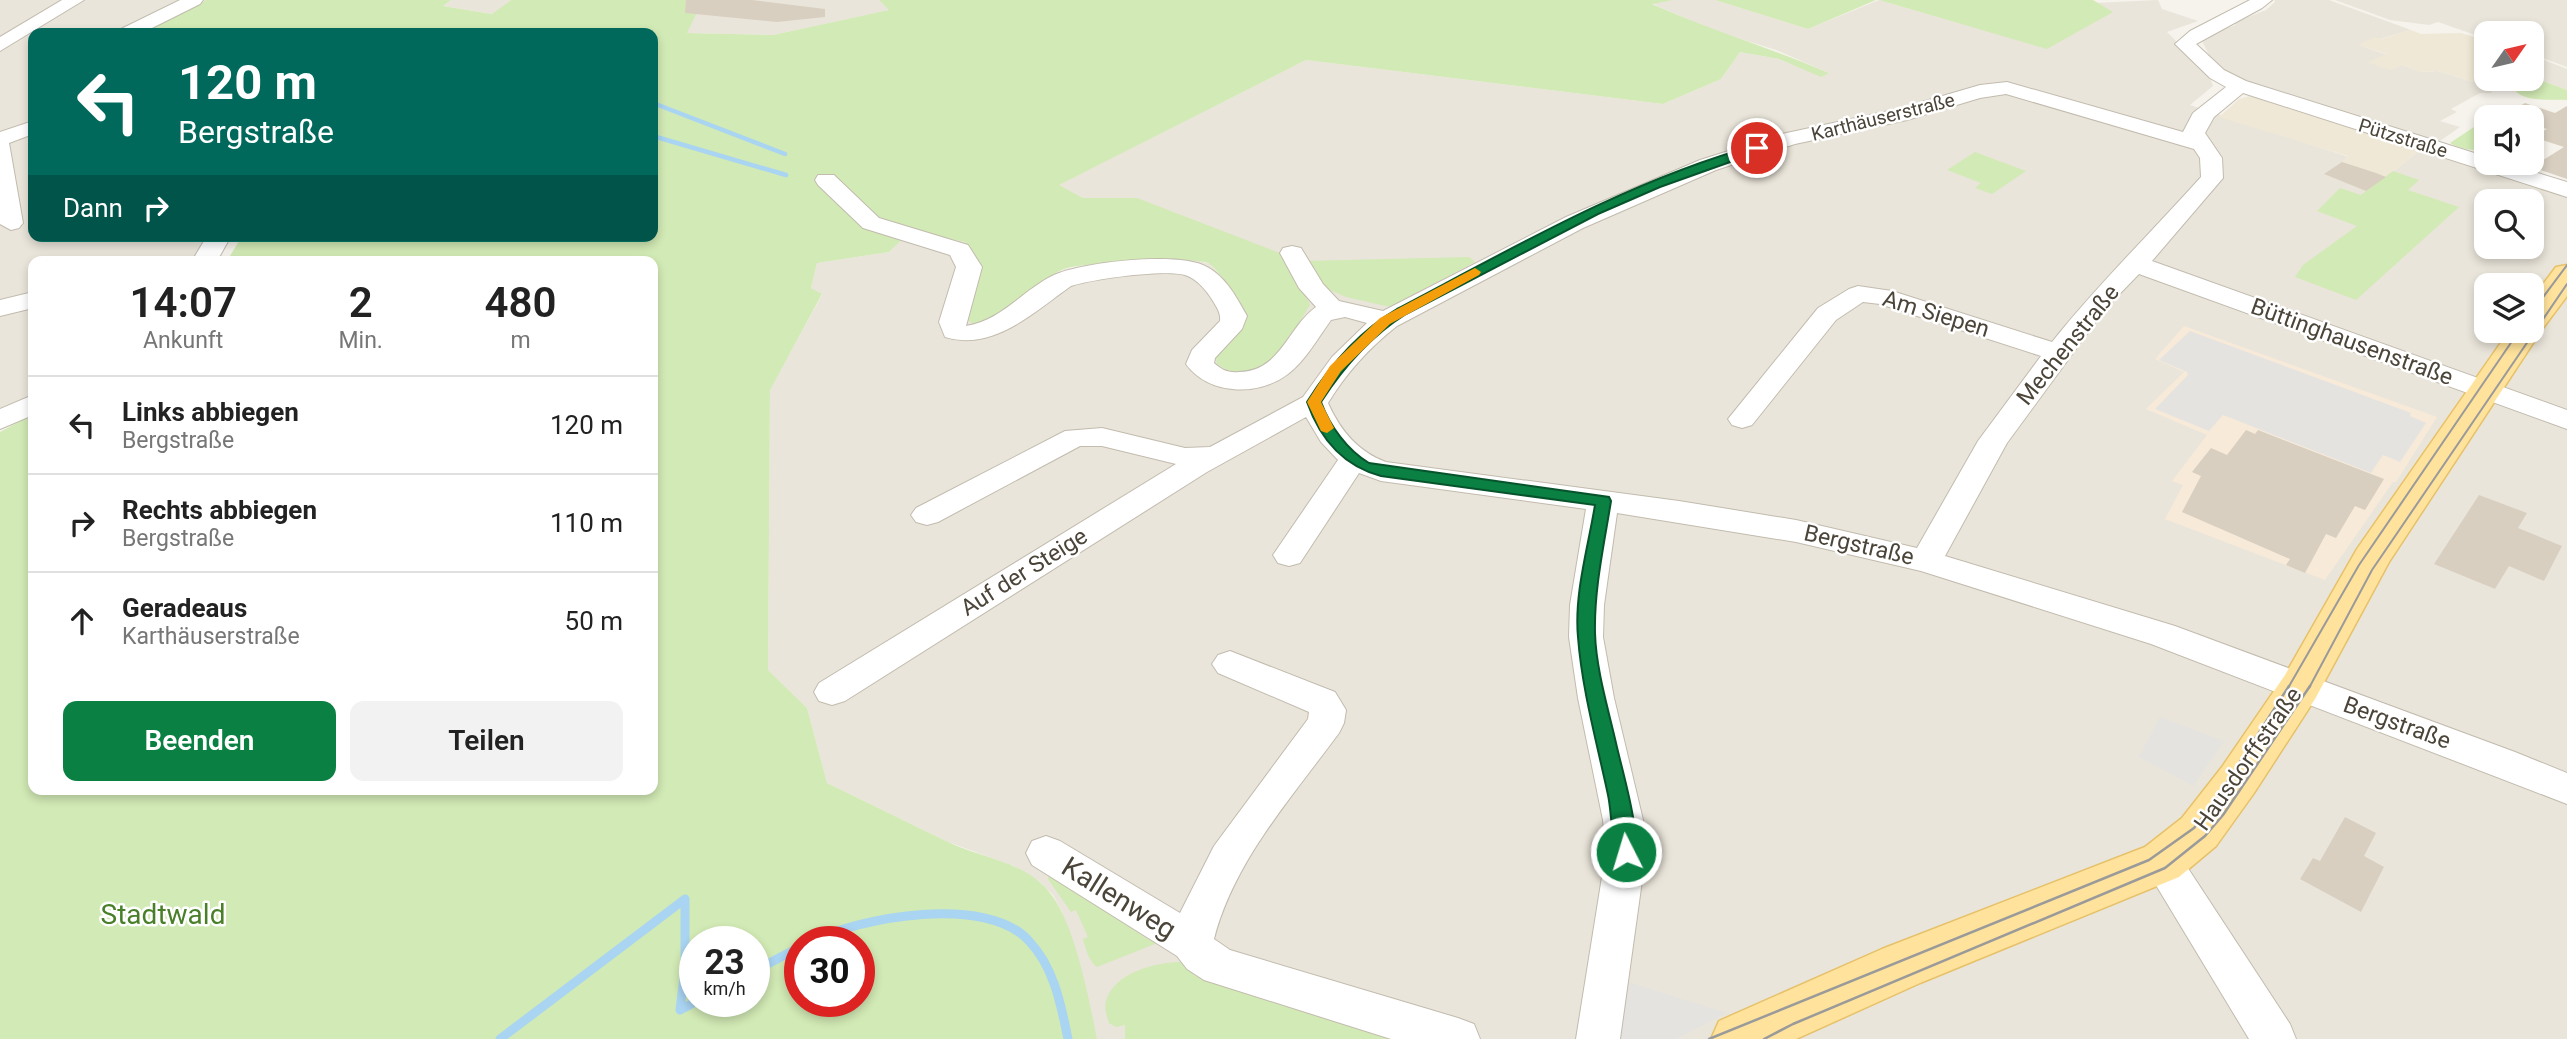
<!DOCTYPE html>
<html lang="de">
<head>
<meta charset="utf-8">
<style>
  :root { --surface:#fff; --page:#f2f2f2; --text:#222; --muted:#767676; --line:#e0e0e0; --accent:#0b8043 }
  body { margin:0; font-family:Roboto,sans-serif; background:var(--page); color:var(--text); height:100vh; display:flex; flex-direction:column; font-size:26px; white-space:nowrap }
  * { box-sizing:border-box; margin:0 }
  p { font-size:23px; color:var(--muted) }
  .icon { flex:none; width:38px; height:38px; fill:none; stroke:currentColor; stroke-width:2; stroke-linecap:round; stroke-linejoin:round }
  .map { position:relative; flex:1; overflow:hidden }
  .drawer { position:absolute; left:28px; top:256px; width:630px; height:539px; display:flex; flex-direction:column; background:var(--surface); border-radius:14px; box-shadow:0 4px 10px #0003 }
  .drawer>* { flex:none }
  .guide { position:absolute; left:28px; top:28px; width:630px; height:214px; border-radius:14px; box-shadow:0 4px 10px #0003; background:#00695c; color:#fff; overflow:hidden }
  .needle { width:46px; rotate:56deg }
  .controls { position:absolute; left:2474px; top:21px; display:grid; gap:14px }
  .controls a { display:grid; place-items:center; width:70px; height:70px; border-radius:14px; background:var(--surface); box-shadow:0 4px 10px #0003; font-size:35px }
  .speed { position:absolute; left:679px; top:926px; display:flex; gap:14px; font-size:35px; font-weight:700; text-align:center }
  .speed>* { display:grid; place-content:center; width:91px; height:91px; border-radius:50%; background:var(--surface); box-shadow:0 4px 10px #0003; line-height:1 }
  .speed small { font-size:18px; font-weight:400 }
  .speed .limit { border:10px solid #d22; background:#fff; color:#111 }
  .pin { position:absolute; display:grid; place-items:center; width:60px; height:60px; color:#fff; margin:-30px; border:4px solid #fff; border-radius:50%; box-shadow:0 2px 7px #0007 }
  .me { position:absolute; width:77px; margin:-38px; rotate:355deg; stroke-linejoin:round; filter:drop-shadow(0 0 5px #0008) }
  .turn { display:flex; align-items:center; gap:24px; height:147px; padding:0 35px; font-size:32px }
  .turn .icon { width:91px; height:91px; stroke-width:2.5 }
  .turn b { display:block; font-size:49px; line-height:60px }
  .then { display:flex; align-items:center; height:66px; padding:0 35px; background:#0003; gap:14px; font-size:26px }
  .eta { display:flex; justify-content:space-evenly; align-items:center; height:119px; text-align:center }
  .eta b { font-size:42px; font-weight:600; line-height:49px }
  .action { display:flex; gap:14px; margin-top:auto; padding:14px 35px }
  .action a { flex:1; height:80px; border-radius:14px; background:var(--accent); color:#fff; font-size:28px; font-weight:600; line-height:80px; text-align:center }
  .action a+a { background:var(--page); color:var(--text) }
  ul { padding:0; list-style:none }
  li { display:flex; align-items:center; gap:21px; height:98px; padding:0 35px; border-top:2px solid var(--line) }
  li div { flex:1 }
  li b { display:block; font-size:26px }
  li em { font-style:normal }
  .map>svg:first-child { display:block }
  .residential { fill:#eae5da; fill-rule:evenodd }
  .commercial { fill:#f7ead8 }
  .education { fill:#efe8d6 }
  .green { fill:#d2eab5; fill-rule:evenodd }
  .parking { fill:#e5e3e0 }
  .lines { fill:none; stroke-linecap:round; stroke-linejoin:round }
  .stream-far1 { stroke:#a9d4f2; stroke-width:4.5 }
  .stream { stroke:#a9d4f2; stroke-width:9 }
  .building { fill:#d8cfc1 }
  .minor-casing { stroke:#c2bbae; stroke-width:2 }
  .major-casing { stroke:#e6c16a; stroke-width:3 }
  .minor { fill:#fff; fill-rule:evenodd }
  .major { fill:#ffe39c; fill-rule:evenodd }
  .tram-far1 { stroke:#9a9a9a; stroke-width:2 }
  .tram { stroke:#9a9a9a; stroke-width:2.5 }
  .route { fill:#0b8043; stroke:#07532c; stroke-width:2 }
  .slow { fill:#f59e0b }
  .labels { text-anchor:middle; dominant-baseline:central; stroke-width:5; stroke-linejoin:round; paint-order:stroke }
  .far-street-label { font-size:19px; fill:#4b4439; stroke:#fff }
  .street-label { font-size:23px; fill:#4b4439; stroke:#fff }
  .near-street-label { font-size:28px; fill:#4b4439; stroke:#fff }
  .near-park-label { font-size:28px; fill:#4a7f2a; stroke:#fff }
</style>
</head>
<body>
<div class="map">
<svg width="2567" height="1039" viewBox="0 0 2567 1039">
  <rect width="100%" height="100%" fill="#f6f3ec"/>
  <g class="residential">
    <path d="M0 0H206L139 33H33V236H231L206 261H33V395L0 412Z"/>
    <path d="M451 0H511L493 14 443 6Z"/>
    <path d="M703 0H879L890 10 773 35 686 33Z"/>
    <path d="M1673 0H1715L1808 29 1879 0 1979 29 2052 5 2158 0 2162 9 2198 21 2167 32 2209 74 2213 86 2190 105 2349 157 2343 161 2386 177 2420 150 2567 196V1039H1097L1062 912 1053 895 1039 881 1014 866 948 842 827 783 807 708 768 670 770 389 822 295 811 288 817 263 889 252 911 230 965 242 1002 311 1065 269 1132 262 1196 260 1210 264 1233 290 1243 306 1245 322 1238 336 1216 357 1293 333 1137 198H1083L1058 185 1306 60 1663 104 1721 79 1740 52 1779 59 1821 76 1829 73 1776 50 1709 29 1651 3ZM2487 201H2532V247H2487ZM2487 285H2532V331H2487Z"/>
    <path d="M2274 0H2329L2411 30 2359 45 2388 55 2369 63 2403 65 2421 72 2438 71 2496 89 2490 93H2480L2451 109 2457 112 2440 121 2460 127 2437 143 2237 79 2211 59 2202 41 2210 34 2236 25 2233 23 2266 10 2275 2Z"/>
    <path d="M2335 0H2567V67L2532 54V33H2487V39L2438 22 2429 25 2390 20Z"/>
    <path d="M2544 60 2567 69V90L2532 77V64Z"/>
  </g>
  <path class="commercial" d="M2184 326 2437 417 2396 482H2393L2325 580 2165 519 2183 485 2172 481 2207 435 2146 409 2184 372 2155 359Z"/>
  <g class="education">
    <path d="M2411 30 2421 34 2461 33 2487 41V79L2532 77 2542 81 2519 89 2501 86 2496 89 2438 71 2421 72 2403 65 2390 70 2368 62 2387 54 2358 45 2374 37 2381 39Z"/>
    <path d="M2250 96 2420 150 2386 177 2342 162 2348 156 2219 117 2239 99Z"/>
  </g>
  <g class="green">
    <path d="M206 0H451L443 6 492 14 511 0H703L687 33 773 35 889 10 879 0H1673L1652 4C1710 30 1771 48 1829 73L1821 77 1779 59 1740 52 1721 79 1663 104 1306 60 1059 185 1083 198H1137L1290 257 1310 305 1280 354 1262 371 1231 373 1217 364 1216 357C1244 330 1256 316 1226 283 1221 277 1215 267 1208 263 1194 256 1080 262 1064 269 1032 283 1008 315 974 325L966 318 974 263 965 242 911 231 889 252 817 263 811 288 822 294 770 390 768 670 807 708 827 783C867 802 906 822 946 841 982 859 1029 861 1053 897 1076 930 1089 999 1097 1039H0V432L33 414V789H653V261H227L242 236H653V33H139ZM695 942H754V1001H695ZM800 942H859V1001H800Z"/>
    <path d="M1715 0H1876L1808 29Z"/>
    <path d="M1879 0H2093L2113 12 2047 49Z"/>
    <path d="M2532 77 2567 90V100C2551 99 2522 103 2513 88H2519L2517 83 2505 79Z"/>
    <path d="M2483 121 2487 122V153C2470 148 2464 151 2450 143Z"/>
    <path d="M1975 152 2026 171 1992 194 1975 188 1981 183 1947 170Z"/>
    <path d="M2393 171 2419 180 2408 190 2459 207 2356 300 2295 277 2303 265 2357 226 2317 211 2340 188 2361 195Z"/>
    <path d="M1469 257 1475 262 1390 307 1346 297 1318 285 1304 261Z"/>
    <path d="M1049 873 1149 940 1161 936 1165 940 1097 967C1088 960 1086 949 1083 939L1088 937 1076 910 1071 912 1048 879Z"/>
    <path d="M1182 962 1384 1032 1389 1039H1125V1025L1116 1027 1109 1023C1107 1017 1104 1007 1106 1001 1114 972 1157 962 1182 962Z"/>
  </g>
  <g class="parking">
    <path d="M2190 331 2411 413 2410 416 2426 423 2400 462 2383 455 2371 473 2223 415 2209 431 2155 409 2188 375 2187 372 2159 360Z"/>
    <path d="M2160 717 2224 741 2193 786 2139 757Z"/>
    <path d="M1619 979 1727 1013 1676 1039H1611Z"/>
  </g>
  <g class="lines">
    <g class="stream-far1">
      <path d="M653 103 785 154"/>
      <path d="M653 136 786 175"/>
    </g>
    <g class="stream">
      <path d="M810 942C860 917 987 894 1029 941 1054 967 1061 1005 1068 1039"/>
      <path d="M754 971 800 947"/>
      <path d="M500 1039 685 899V969L680 1010 697 1001"/>
    </g>
  </g>
  <g class="building">
    <path d="M686 0H752L825 9V17L777 22 685 13Z"/>
    <path d="M2525 103 2555 113 2567 106V179L2532 167 2564 147 2533 137 2547 129 2532 124V117L2504 115Z"/>
    <path d="M2342 162 2376 173 2386 177 2366 191 2324 174Z"/>
    <path d="M2246 430 2255 434 2258 430 2384 479 2365 510 2355 506 2336 538 2326 534 2305 573 2286 565 2290 559 2182 512 2201 476 2192 472 2211 448 2227 455Z"/>
    <path d="M2479 495 2527 513 2518 528 2562 546 2544 581 2509 566 2495 589 2434 564Z"/>
    <path d="M2345 817 2376 833 2364 856 2384 867 2361 912 2300 879 2313 858 2320 861Z"/>
  </g>
  <g class="lines">
    <g class="minor-casing">
      <g id="minor">
        <path d="M62 0H84L0 51V37Z"/>
        <path d="M180 0H203L200 4 142 33H118L121 29Z"/>
        <path d="M2250 0H2272L2262 8 2196 44 2224 70 2246 81 2487 157V163H2505L2567 182V197L2243 93 2214 117 2205 133 2222 158 2223 178 2152 261 2567 410V429L2139 274 2106 308 2007 443 1945 556 2175 626 2515 752 2567 773V804L2151 644 1921 571 1796 542 1617 513 1604 605 1603 637 1614 698 1643 820 1646 852 1620 1039H1576L1606 852 1603 820 1578 698 1569 637 1570 605 1586 509 1381 481 1359 473 1300 563 1289 566 1278 563 1273 555 1338 460 1321 442 1306 417 1207 472 845 701 832 705 819 701 814 692 819 683 1176 464 1102 446H1080L938 522 927 525 916 522 911 515 916 508 1065 431 1102 428 1185 448 1210 447 1303 397 1332 357 1367 323 1345 317 1331 320C1318 338 1306 360 1288 374 1258 397 1208 395 1186 364L1192 350 1220 321C1221 313 1217 308 1213 301 1207 291 1197 279 1185 275 1164 269 1093 279 1071 286 1034 312 993 352 945 337L939 322 956 267 950 255 863 228 818 185 815 180 818 175H834L879 218 968 245 982 267 966 326C1001 321 1024 289 1054 275 1083 262 1180 251 1207 267 1226 277 1237 298 1247 316L1242 329 1215 358 1214 363C1222 370 1228 373 1239 372 1281 371 1287 328 1316 307L1299 288 1280 253 1283 248 1292 246 1301 248 1323 284 1339 301 1383 311 1566 217 1700 160 1782 134 1898 109 1980 85 2007 82 2183 132 2193 113 2226 87 2210 78 2175 44 2190 31ZM2006 94 2194 149 2200 158 2201 177C2151 233 2098 284 2052 342L1892 291 1858 286 1849 289 1818 308 1728 419 1732 425 1742 428 1752 425 1836 320 1863 302 1880 304 2041 356 1978 441 1917 548 1796 520 1679 501 1386 462C1358 452 1340 430 1328 403 1347 372 1369 348 1397 326L1583 228 1716 170 1795 144 1907 120 1980 98Z"/>
        <path d="M33 121V134L9 143 23 223 19 228 11 230 0 224V132Z"/>
        <path d="M207 236H231L217 261H192Z"/>
        <path d="M33 292V308L0 316V300Z"/>
        <path d="M33 395V415L0 429V409Z"/>
        <path d="M1230 651 1335 692 1346 710 1344 723 1339 733C1292 797 1234 861 1214 939L1230 950 1458 1018 1474 1024 1480 1039H1391L1204 980 1187 969 1177 956 1032 865 1026 853 1032 841 1046 836 1060 841 1180 913 1214 846 1308 719 1309 712 1218 673 1212 664 1218 655Z"/>
        <path d="M2162 845 2176 850 2290 1024 2296 1039H2249L2142 862 2148 850Z"/>
      </g>
    </g>
    <g class="major-casing">
      <path id="major" d="M2567 265V296L2543 328 2540 329 2541 331 2389 562 2315 699 2254 793 2216 846 2179 877 1920 983 1796 1039H1711L1719 1021 1882 949 2145 847 2182 818 2222 767 2285 675 2357 549 2509 331H2532V299L2556 267Z"/>
    </g>
    <use href="#minor" class="minor"/>
    <use href="#major" class="major"/>
    <g class="tram-far1">
      <path d="M2532 312 2567 265"/>
      <path d="M2288 688 2359 565 2519 331"/>
      <path d="M2309 688 2372 570 2567 284"/>
    </g>
    <g class="tram">
      <path d="M1709 1039 2149 860 2194 828 2211 807 2289 686"/>
      <path d="M1764 1039 1793 1024 2165 868 2205 836 2223 815 2310 686"/>
    </g>
  </g>
  <path class="route" d="M1757 145 1761 146V151L1660 187 1598 214 1406 314C1371 336 1343 368 1321 402 1330 426 1347 450 1369 463L1609 497 1611 501C1604 545 1594 589 1595 633 1596 669 1608 708 1616 743 1621 767 1643 838 1633 858L1626 860 1619 858C1611 843 1612 813 1608 795 1597 743 1582 690 1578 637 1574 594 1588 548 1595 505L1381 476C1343 466 1320 439 1307 402 1330 365 1359 331 1397 309 1513 248 1630 180 1757 145Z"/>
  <path class="slow" d="M1475 268 1481 272 1479 275 1390 324 1341 371 1321 402 1334 428 1327 433 1321 431 1307 402 1330 366 1380 318Z"/>
  <g class="labels">
    <g class="far-street-label">
      <text transform="translate(1883 117) rotate(-14)">Karthäuserstraße</text>
      <text transform="translate(2403 138) rotate(17)">Pützstraße</text>
    </g>
    <g class="street-label">
      <text transform="translate(1936 314) rotate(17)">Am Siepen</text>
      <text transform="translate(2352 342) rotate(20)">Büttinghausenstraße</text>
      <text transform="translate(2068 345) rotate(-51)">Mechenstraße</text>
      <text transform="translate(1859 545) rotate(13)">Bergstraße</text>
      <text transform="translate(1024 572) rotate(-32)">Auf der Steige</text>
      <text transform="translate(2397 723) rotate(20)">Bergstraße</text>
      <text transform="translate(2248 759) rotate(-55)">Hausdorffstraße</text>
    </g>
    <g class="near-street-label">
      <text transform="translate(1119 898) rotate(32)">Kallenweg</text>
    </g>
    <g class="near-park-label">
      <text x="163" y="914">Stadtwald</text>
    </g>
  </g>
</svg>
<div class="controls">
<a><svg class="needle" viewBox="-14 -14 28 28"><path d="M0-13l5 13h-10z" fill="#e53935"/><path d="M0 13l5-13h-10z" fill="#767676"/></svg></a>
<a><svg class="icon" aria-label="sound" viewBox="0 0 24 24"><path d="M4 9h4l5-4v14l-5-4H4zM17 9q2 3 0 6"/></svg></a>
<a><svg class="icon" aria-label="search" viewBox="0 0 24 24"><circle cx="10" cy="10" r="6"/><path d="M15 15l6 6"/></svg></a>
<a><svg class="icon" aria-label="layers" viewBox="0 0 24 24"><path d="M12 4l9 5-9 5-9-5zM3 14l9 5 9-5"/></svg></a>
</div>
<div class="speed"><div>23<small>km/h</small></div><div class="limit">30</div></div>
<div class="pin" style="left:1757px;top:148px;background:#d93025"><svg class="icon" aria-label="arrive" viewBox="0 0 24 24"><path d="M6 21V4h12l-3 4 3 4H6"/></svg></div>
<svg class="me" style="left:1626px;top:852px" viewBox="-20 -20 40 40"><circle r="17" fill="#0b8043" stroke="#fff" stroke-width="3"/><path d="M0-11L8 9 0 5-8 9z" fill="#fff"/></svg>
<div class="guide">
<div class="turn"><svg class="icon" aria-label="left" viewBox="0 0 24 24"><path d="M17 20v-9H6M10 6l-5 5 5 5"/></svg><div><b>120 m</b>Bergstraße</div></div>
<div class="then">Dann<svg class="icon" aria-label="right" viewBox="0 0 24 24"><path d="M7 20v-9h11M14 6l5 5-5 5"/></svg></div>
</div>
<section class="drawer">
<div class="eta">
<div><b>14:07</b><p>Ankunft</p></div>
<div><b>2</b><p>Min.</p></div>
<div><b>480</b><p>m</p></div>
</div>
<ul>
<li><svg class="icon" aria-label="left" viewBox="0 0 24 24"><path d="M17 20v-9H6M10 6l-5 5 5 5"/></svg><div><b>Links abbiegen</b><p>Bergstraße</p></div><em>120 m</em></li>
<li><svg class="icon" aria-label="right" viewBox="0 0 24 24"><path d="M7 20v-9h11M14 6l5 5-5 5"/></svg><div><b>Rechts abbiegen</b><p>Bergstraße</p></div><em>110 m</em></li>
<li><svg class="icon" aria-label="ahead" viewBox="0 0 24 24"><path d="M12 20V5M6 11l6-6 6 6"/></svg><div><b>Geradeaus</b><p>Karthäuserstraße</p></div><em>50 m</em></li>
</ul>
<div class="action"><a>Beenden</a><a>Teilen</a></div>
</section>
</div>
</body>
</html>
